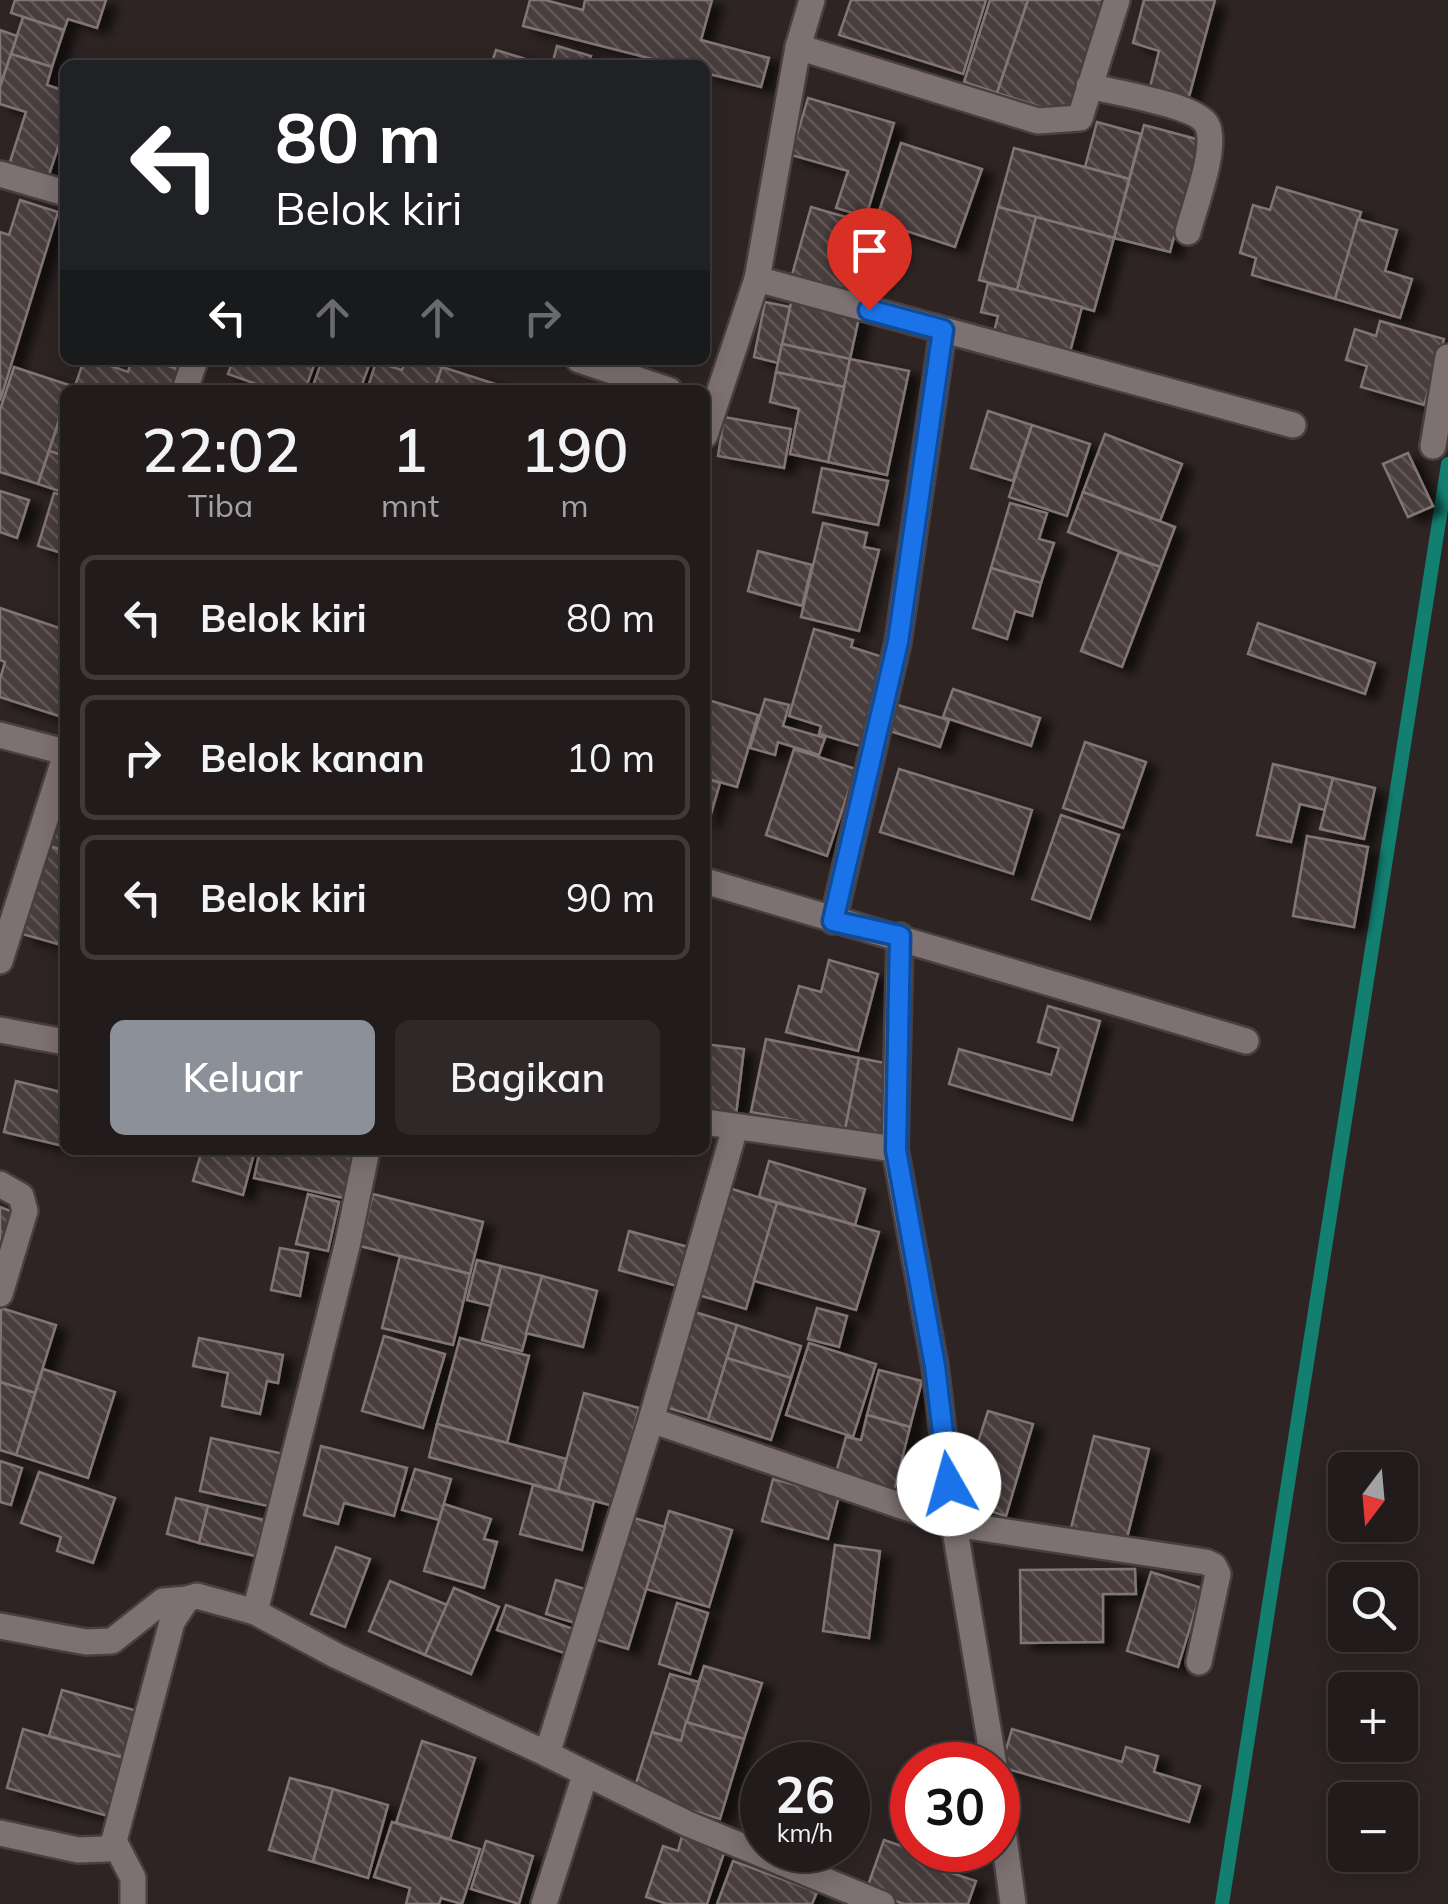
<!DOCTYPE html>
<html lang="id">
<head>
<meta charset="utf-8">
<style>
  :root { --surface:#221b1b; --page:#2e2828; --text:#f1f3f6; --muted:#a2a1a3; --line:#3f393a; --accent:#8c9099 }
  body { margin:0; font-family:Mulish,sans-serif; background:var(--page); color:var(--text); height:100vh; display:flex; flex-direction:column; font-size:38px; white-space:nowrap }
  * { box-sizing:border-box; margin:0 }
  p { font-size:32px; color:var(--muted) }
  .icon { flex:none; width:55px; height:55px; fill:none; stroke:currentColor; stroke-width:2; stroke-linecap:round; stroke-linejoin:round }
  .map { position:relative; flex:1; overflow:hidden }
  .drawer { position:absolute; left:60px; top:385px; width:650px; height:770px; display:flex; flex-direction:column; background:var(--surface); border-radius:15px; box-shadow:0 5px 25px #0003,0 0 0 2px var(--line) }
  .drawer>* { flex:none }
  .hud { position:absolute; left:60px; top:60px; width:650px; height:305px; border-radius:15px; box-shadow:0 5px 25px #0003,0 0 0 2px var(--line); background:#202124; color:#fff; overflow:hidden }
  .needle { width:65px; rotate:196deg }
  .controls { position:absolute; left:1328px; top:1452px; display:grid; gap:20px }
  .controls a { display:grid; place-items:center; width:90px; height:90px; border-radius:15px; background:var(--surface); box-shadow:0 5px 25px #0003,0 0 0 2px var(--line); font-size:50px }
  .speed { position:absolute; left:740px; top:1742px; display:flex; gap:20px; font-size:50px; font-weight:700; text-align:center }
  .speed>* { display:grid; place-content:center; width:130px; height:130px; border-radius:50%; background:var(--surface); box-shadow:0 5px 25px #0003,0 0 0 2px var(--line); line-height:1 }
  .speed small { font-size:25px; font-weight:400 }
  .speed .limit { border:15px solid #d22; background:#fff; color:#111 }
  .pin { position:absolute; display:grid; place-items:center; width:85px; height:85px; color:#fff; margin:-102px -42px; border-radius:50% 50% 50% 0; rotate:-45deg; box-shadow:0 0 10px #0007 }
  .pin .icon { rotate:45deg }
  .me { position:absolute; width:110px; margin:-55px; rotate:353deg; stroke-linejoin:round; filter:drop-shadow(0 0 8px #0008) }
  .turn { display:flex; align-items:center; gap:35px; height:210px; padding:0 50px; font-size:45px }
  .turn .icon { width:130px; height:130px; stroke-width:2.5 }
  .turn b { display:block; font-size:70px; line-height:85px }
  .lanes { display:flex; align-items:center; height:95px; padding:0 50px; background:#0003; justify-content:center; gap:50px; direction:ltr }
  .lanes .off { opacity:.35 }
  .eta { display:flex; justify-content:space-evenly; align-items:center; height:170px; text-align:center }
  .eta b { font-size:60px; font-weight:600; line-height:70px }
  .cta { display:flex; gap:20px; margin-top:auto; padding:20px 50px }
  .cta a { flex:1; height:115px; border-radius:15px; background:var(--accent); color:#fff; font-size:40px; font-weight:600; line-height:115px; text-align:center }
  .cta a+a { background:var(--page); color:var(--text) }
  ul { padding:0; list-style:none }
  li { display:flex; align-items:center; gap:30px; height:125px; margin:0 20px 15px; padding:0 30px; border:5px solid var(--line); border-radius:15px }
  li div { flex:1 }
  li b { display:block; font-size:38px }
  li em { font-style:normal }
  .map>svg:first-child { display:block }
  .lines { fill:none; stroke-linecap:round; stroke-linejoin:round }
  .stream { stroke:#127f71; stroke-width:14 }
  .building { fill:url(#building-back-hatch); stroke:#827675; stroke-width:2.5; filter:url(#shadow) }
  .minor-casing { stroke:#483f3f; stroke-width:30 }
  .minor { stroke:#7d7271; stroke-width:25 }
  .route-casing { stroke:#114b97; stroke-width:25 }
  .route { stroke:#1a73e8; stroke-width:18 }
</style>
</head>
<body>
<div class="map">
<svg width="1448" height="1904" viewBox="0 0 1448 1904">
  <defs>
    <pattern id="building-back-hatch" width="6" height="6" patternUnits="userSpaceOnUse" patternTransform="scale(2.5)"><rect width="6" height="6" fill="#493e3e"/><path d="M-1 5l2 2M0 0l6 6M5-1l2 2" fill="none" stroke="#625959"/></pattern>
    <filter id="shadow"><feDropShadow dx="11" dy="6" stdDeviation="5" flood-color="#0009"/></filter>
  </defs>
  <rect width="100%" height="100%" fill="#2e2424"/>
  <g class="lines">
    <path class="stream" d="M1222 1904 1448 464"/>
  </g>
  <g class="building">
    <path d="M15 0H106L97 28 68 19 64 30 11 13Z"/>
    <path d="M530 0H545L583 10 585 0H712L701 40 769 58 761 87 705 73V65H676L523 26Z"/>
    <path d="M851 0H986L963 74 839 35Z"/>
    <path d="M990 0H1028L997 93 964 82Z"/>
    <path d="M1028 0H1104L1072 117 997 93Z"/>
    <path d="M1144 0H1215L1189 97 1150 87 1159 51 1133 43Z"/>
    <path d="M23 17 64 30 52 67 11 54Z"/>
    <path d="M0 30 17 36 0 87Z"/>
    <path d="M557 46 591 56 588 65H552Z"/>
    <path d="M496 50 545 65H491Z"/>
    <path d="M11 54 52 67 47 85 65 91V126L48 178 9 165 26 112 0 104V87Z"/>
    <path d="M808 98 894 123 866 217 836 208 848 171 791 155Z"/>
    <path d="M1097 122 1141 134 1129 179 1085 167Z"/>
    <path d="M1144 125 1200 140 1170 252 1114 238Z"/>
    <path d="M901 143 982 169 955 247 876 221Z"/>
    <path d="M1014 148 1129 179 1114 238 998 207Z"/>
    <path d="M1277 187 1361 212 1335 299 1252 275 1256 258 1240 253 1253 205 1270 210Z"/>
    <path d="M20 200 58 212 0 401V232L9 235Z"/>
    <path d="M811 207 867 223 846 297 790 282Z"/>
    <path d="M998 207 1036 217 1017 290 979 280Z"/>
    <path d="M1036 217 1114 238 1094 311 1017 290Z"/>
    <path d="M1358 219 1397 230 1385 271 1412 279 1400 318 1335 299Z"/>
    <path d="M988 283 1082 307 1070 352 994 332 998 316 981 312Z"/>
    <path d="M792 298 860 313 850 359 782 344Z"/>
    <path d="M765 302 790 307 778 363 754 357Z"/>
    <path d="M1380 321 1444 339 1424 405 1361 387 1367 366 1346 360 1355 329 1376 336Z"/>
    <path d="M782 344 850 359 844 387 776 372Z"/>
    <path d="M850 359 909 371 887 475 828 462Z"/>
    <path d="M84 360H94L128 372 132 360H151L186 372 180 390H88L75 386Z"/>
    <path d="M233 360H316L305 390H273L228 374Z"/>
    <path d="M322 360H371L360 390H324L313 386Z"/>
    <path d="M406 360H420L442 367 434 390H367L376 362 402 370Z"/>
    <path d="M14 367 84 390H65V412L62 411 38 484 0 472V410Z"/>
    <path d="M442 367 514 390H434Z"/>
    <path d="M776 372 844 387 828 462 790 454 799 409 770 402Z"/>
    <path d="M988 411 1032 425 1013 481 971 468Z"/>
    <path d="M61 415 65 416V456L49 451Z"/>
    <path d="M724 417 791 429 784 468 718 456Z"/>
    <path d="M1032 425 1090 444 1067 516 1009 497Z"/>
    <path d="M1105 434 1182 464 1160 521 1083 492Z"/>
    <path d="M49 451 65 456V493L38 484Z"/>
    <path d="M1408 453 1433 506 1408 517 1383 464Z"/>
    <path d="M822 468 888 481 878 525 813 512Z"/>
    <path d="M0 491 29 500 17 538 0 532Z"/>
    <path d="M1083 492 1175 527 1160 567 1068 532Z"/>
    <path d="M54 493 65 496V554L38 546Z"/>
    <path d="M1010 503 1047 513 1039 539 1054 543 1041 583 991 568Z"/>
    <path d="M823 523 867 533 864 547 879 550 859 631 801 617Z"/>
    <path d="M758 551 812 565 802 606 748 591Z"/>
    <path d="M1119 552 1160 567 1122 667 1081 651Z"/>
    <path d="M991 568 1041 583 1032 616 1015 611 1007 639 973 628Z"/>
    <path d="M0 608 65 630V718L0 697V679L5 662 0 660Z"/>
    <path d="M1258 623 1375 663 1365 694 1248 654Z"/>
    <path d="M814 629 853 640 851 647 889 659 863 747 819 734 821 726 789 716Z"/>
    <path d="M953 689 1040 718 1031 746 943 717Z"/>
    <path d="M705 699 758 715 737 787 705 778Z"/>
    <path d="M765 699 789 705 783 726 825 738 819 755 778 742 775 755 750 748Z"/>
    <path d="M891 703 949 720 940 747 883 729Z"/>
    <path d="M1085 742 1146 762 1123 828 1063 808Z"/>
    <path d="M794 749 856 769 827 856 766 835Z"/>
    <path d="M1273 764 1333 778 1325 810 1300 804 1291 842 1257 835Z"/>
    <path d="M899 769 1032 810 1013 874 880 832Z"/>
    <path d="M705 778 720 783 709 821 705 820Z"/>
    <path d="M1333 778 1375 788 1364 839 1320 829Z"/>
    <path d="M65 791V851L49 846Z"/>
    <path d="M1061 815 1119 835 1090 919 1032 899Z"/>
    <path d="M1307 836 1368 847 1354 927 1293 916Z"/>
    <path d="M49 846 65 851V946L22 934Z"/>
    <path d="M829 960 878 974 858 1051 786 1032 799 986 821 992Z"/>
    <path d="M1048 1006 1100 1021 1072 1120 949 1084 959 1049 1051 1075 1059 1048 1038 1042Z"/>
    <path d="M766 1039 859 1058 845 1130 751 1112Z"/>
    <path d="M705 1044 744 1049 736 1115 705 1111Z"/>
    <path d="M859 1058 895 1065 881 1137 845 1130Z"/>
    <path d="M16 1081 65 1093V1121L59 1145 4 1132Z"/>
    <path d="M202 1150H255L243 1195 193 1181Z"/>
    <path d="M260 1150H354L343 1198 254 1178Z"/>
    <path d="M769 1161 865 1189 855 1225 759 1197Z"/>
    <path d="M729 1188 777 1203 746 1309 698 1295Z"/>
    <path d="M308 1194 339 1202 328 1251 296 1244Z"/>
    <path d="M373 1194 483 1222 470 1274 360 1246Z"/>
    <path d="M777 1203 879 1232 856 1310 754 1281Z"/>
    <path d="M0 1207 13 1212 0 1254Z"/>
    <path d="M629 1231 688 1247 677 1286 619 1270Z"/>
    <path d="M280 1248 308 1253 300 1296 271 1290Z"/>
    <path d="M400 1256 470 1274 453 1345 382 1328Z"/>
    <path d="M477 1260 501 1266 491 1306 467 1300Z"/>
    <path d="M501 1266 542 1276 522 1351 482 1340Z"/>
    <path d="M542 1276 597 1291 583 1347 526 1333Z"/>
    <path d="M1 1308 56 1325 35 1393 0 1382Z"/>
    <path d="M817 1308 847 1316 839 1347 808 1339Z"/>
    <path d="M695 1312 737 1325 708 1420 665 1407Z"/>
    <path d="M737 1325 801 1346 791 1378 727 1358Z"/>
    <path d="M384 1336 445 1354 423 1428 362 1411Z"/>
    <path d="M199 1338 283 1355 278 1383 267 1381 260 1414 222 1406 228 1373 193 1366Z"/>
    <path d="M460 1338 529 1356 507 1443 437 1424Z"/>
    <path d="M809 1343 876 1364 853 1437 786 1415Z"/>
    <path d="M727 1358 791 1378 771 1440 708 1420Z"/>
    <path d="M43 1369 115 1392 88 1478 16 1455Z"/>
    <path d="M879 1370 922 1381 910 1427 867 1415Z"/>
    <path d="M0 1382 35 1393 16 1455 0 1450Z"/>
    <path d="M584 1393 639 1408 613 1506 558 1491Z"/>
    <path d="M988 1411 1033 1424 1006 1516 959 1502Z"/>
    <path d="M867 1415 910 1427 894 1491 835 1476 846 1437 861 1440Z"/>
    <path d="M437 1424 566 1459 558 1491 429 1457Z"/>
    <path d="M1094 1436 1149 1449 1126 1542 1071 1528Z"/>
    <path d="M211 1438 288 1455 277 1508 200 1491Z"/>
    <path d="M321 1446 407 1468 394 1516 344 1503 338 1524 304 1515Z"/>
    <path d="M0 1461 22 1468 11 1505 0 1502Z"/>
    <path d="M415 1469 451 1479 439 1520 402 1510Z"/>
    <path d="M39 1472 115 1498 93 1563 57 1551 61 1537 21 1523Z"/>
    <path d="M773 1479 839 1496 828 1539 762 1521Z"/>
    <path d="M533 1485 594 1501 582 1550 520 1534Z"/>
    <path d="M176 1498 208 1506 199 1543 167 1534Z"/>
    <path d="M444 1504 491 1519 484 1539 497 1542 484 1588 424 1571Z"/>
    <path d="M208 1506 264 1520 255 1556 199 1543Z"/>
    <path d="M669 1511 732 1530 709 1607 646 1589Z"/>
    <path d="M631 1517 665 1527 628 1649 594 1639Z"/>
    <path d="M835 1545 880 1551 869 1638 823 1631Z"/>
    <path d="M336 1547 370 1559 345 1627 311 1614Z"/>
    <path d="M1135 1569 1136 1594H1103V1642L1021 1643 1020 1570Z"/>
    <path d="M1151 1572 1202 1588 1178 1667 1127 1651Z"/>
    <path d="M556 1580 591 1591 581 1625 546 1614Z"/>
    <path d="M390 1581 447 1605 425 1655 369 1631Z"/>
    <path d="M454 1588 499 1607 471 1674 425 1655Z"/>
    <path d="M677 1603 708 1613 690 1674 659 1664Z"/>
    <path d="M506 1605 573 1629 564 1653 497 1630Z"/>
    <path d="M704 1666 762 1683 744 1739 686 1722Z"/>
    <path d="M670 1674 699 1682 681 1741 652 1732Z"/>
    <path d="M62 1690 145 1713 131 1760 49 1736Z"/>
    <path d="M686 1722 744 1739 720 1819 633 1793 652 1732 681 1741Z"/>
    <path d="M23 1729 131 1760 115 1818 7 1788Z"/>
    <path d="M1012 1729 1122 1762 1126 1747 1158 1756 1154 1772 1200 1786 1189 1822 1001 1767Z"/>
    <path d="M422 1741 475 1758 450 1839 396 1823Z"/>
    <path d="M290 1778 333 1789 313 1862 269 1850Z"/>
    <path d="M333 1789 388 1805 368 1878 313 1862Z"/>
    <path d="M392 1822 480 1849 462 1904 441 1898 439 1904H406L410 1888 374 1877Z"/>
    <path d="M682 1836 725 1850 707 1904H667L646 1897 663 1846 678 1851Z"/>
    <path d="M884 1840 937 1858 933 1867 976 1881 968 1904H904L866 1891Z"/>
    <path d="M486 1841 533 1856 519 1904 471 1889Z"/>
    <path d="M733 1861 817 1892 812 1904H717Z"/>
  </g>
  <g class="lines">
    <g class="minor-casing">
      <g id="minor">
        <path d="M798 47 1038 121 1080 118 1117 0"/>
        <path d="M1089 86C1112 92 1197 105 1207 125 1218 147 1194 208 1188 232"/>
        <path d="M0 174 65 193"/>
        <path d="M757 279 1293 425"/>
        <path d="M579 360 669 390"/>
        <path d="M185 390 195 360"/>
        <path d="M705 435 757 279 798 47 812 0"/>
        <path d="M1433 446 1448 357"/>
        <path d="M0 735 65 752"/>
        <path d="M705 881 1246 1041"/>
        <path d="M833 921 898 642 943 331"/>
        <path d="M900 936 895 1149 935 1366 954 1524 994 1765"/>
        <path d="M0 961 65 757"/>
        <path d="M0 1030 65 1042"/>
        <path d="M705 1122 895 1149"/>
        <path d="M0 1184 21 1196 25 1211 0 1294"/>
        <path d="M651 1420 954 1524 1206 1562 1214 1566 1218 1574 1199 1662"/>
        <path d="M255 1612 347 1246 367 1150"/>
        <path d="M0 1626 86 1642 112 1641 163 1601 187 1599"/>
        <path d="M547 1754 651 1420 735 1128"/>
        <path d="M998 1793 1013 1904"/>
        <path d="M0 1833 78 1850 107 1849 114 1841 172 1622 187 1599 197 1596 255 1612 337 1656 547 1754 688 1824 882 1904"/>
        <path d="M114 1841 133 1878V1904"/>
        <path d="M544 1904 585 1775"/>
      </g>
    </g>
    <use href="#minor" class="minor"/>
  </g>
  <g class="lines">
    <g class="route-casing">
      <path id="route" d="M869 310 943 330 898 642 833 921 900 936 896 1150 935 1366 949 1484"/>
    </g>
    <use href="#route" class="route"/>
  </g>
</svg>
<div class="controls">
<a><svg class="needle" viewBox="-14 -14 28 28"><path d="M0-13l5 13h-10z" fill="#e53935"/><path d="M0 13l5-13h-10z" fill="#a2a1a3"/></svg></a>
<a><svg class="icon" aria-label="search" viewBox="0 0 24 24"><circle cx="10" cy="10" r="6"/><path d="M15 15l6 6"/></svg></a>
<a>+</a>
<a>−</a>
</div>
<div class="speed"><div>26<small>km/h</small></div><div class="limit">30</div></div>
<div class="pin" style="left:869px;top:310px;background:#d93025"><svg class="icon" aria-label="arrive" viewBox="0 0 24 24"><path d="M6 21V4h12l-3 4 3 4H6"/></svg></div>
<svg class="me" style="left:949px;top:1484px" viewBox="-20 -20 40 40"><circle r="19" fill="#fff"/><path d="M0-13L10 11 0 6-10 11z" fill="#1a73e8"/></svg>
<div class="hud">
<div class="turn"><svg class="icon" aria-label="left" viewBox="0 0 24 24"><path d="M17 20v-9H6M10 6l-5 5 5 5"/></svg><div><b>80 m</b>Belok kiri</div></div>
<div class="lanes"><svg class="icon" aria-label="left" viewBox="0 0 24 24"><path d="M17 20v-9H6M10 6l-5 5 5 5"/></svg><svg class="icon off" aria-label="ahead" viewBox="0 0 24 24"><path d="M12 20V5M6 11l6-6 6 6"/></svg><svg class="icon off" aria-label="ahead" viewBox="0 0 24 24"><path d="M12 20V5M6 11l6-6 6 6"/></svg><svg class="icon off" aria-label="right" viewBox="0 0 24 24"><path d="M7 20v-9h11M14 6l5 5-5 5"/></svg></div>
</div>
<section class="drawer">
<div class="eta">
<div><b>22:02</b><p>Tiba</p></div>
<div><b>1</b><p>mnt</p></div>
<div><b>190</b><p>m</p></div>
</div>
<ul>
<li><svg class="icon" aria-label="left" viewBox="0 0 24 24"><path d="M17 20v-9H6M10 6l-5 5 5 5"/></svg><div><b>Belok kiri</b></div><em>80 m</em></li>
<li><svg class="icon" aria-label="right" viewBox="0 0 24 24"><path d="M7 20v-9h11M14 6l5 5-5 5"/></svg><div><b>Belok kanan</b></div><em>10 m</em></li>
<li><svg class="icon" aria-label="left" viewBox="0 0 24 24"><path d="M17 20v-9H6M10 6l-5 5 5 5"/></svg><div><b>Belok kiri</b></div><em>90 m</em></li>
</ul>
<div class="cta"><a>Keluar</a><a>Bagikan</a></div>
</section>
</div>
</body>
</html>
